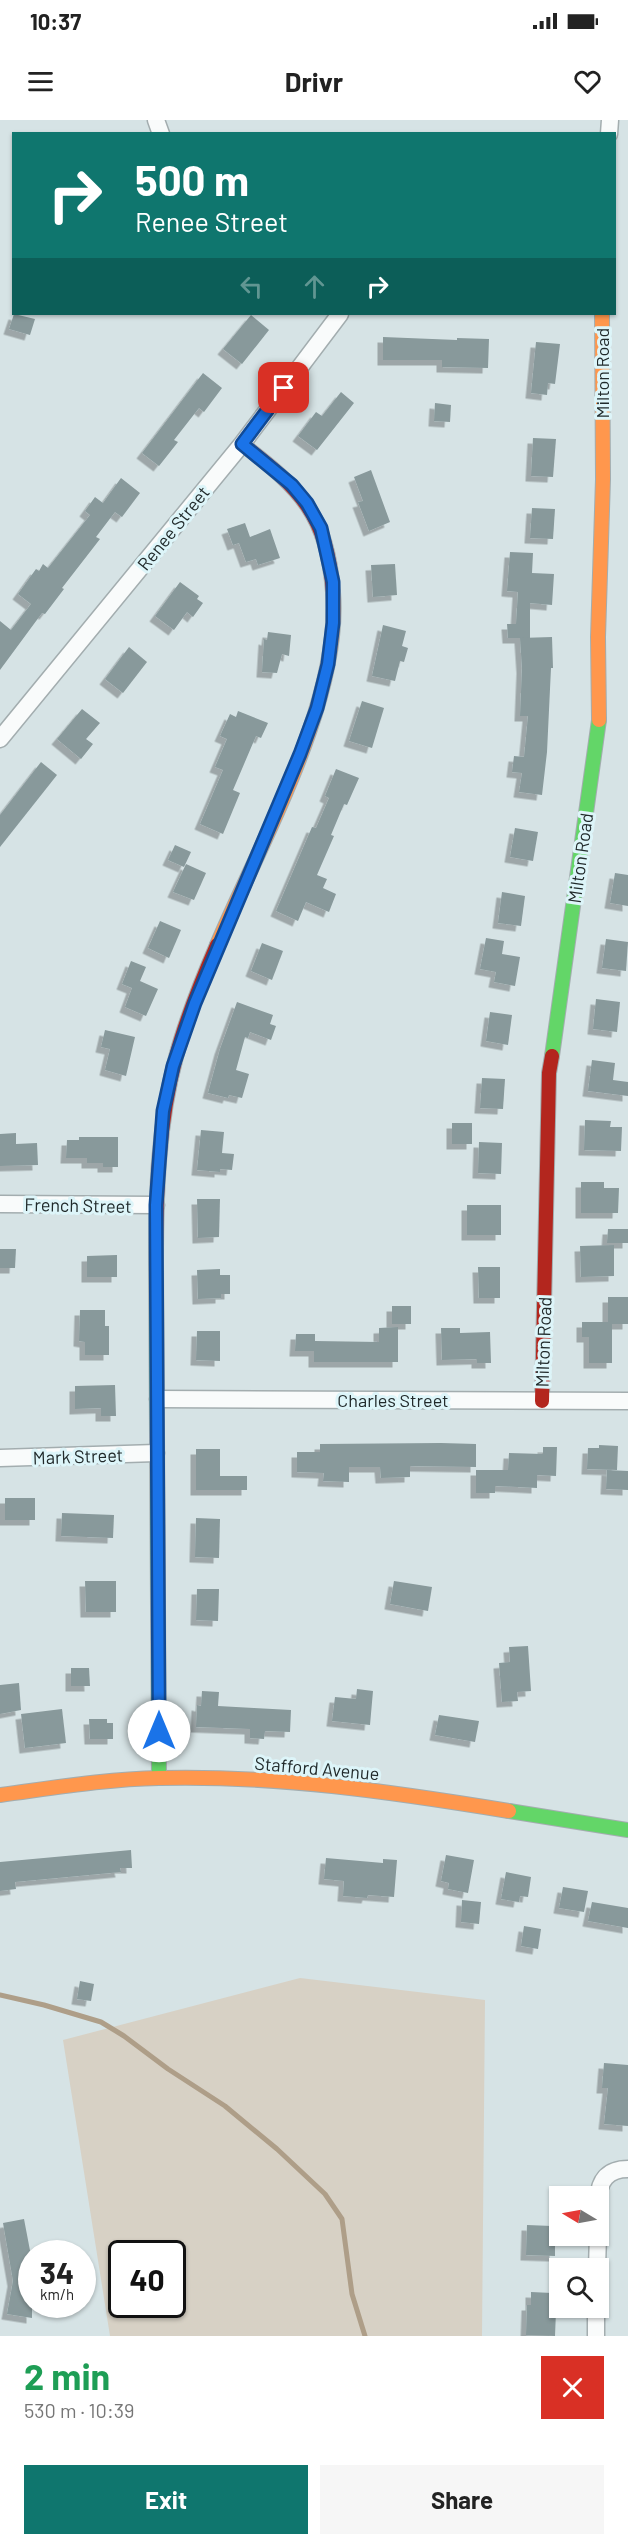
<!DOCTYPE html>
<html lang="en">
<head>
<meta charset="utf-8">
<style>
  :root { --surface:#fff; --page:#f6f6f6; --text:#222; --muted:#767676; --accent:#0f766e }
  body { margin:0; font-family:Barlow,sans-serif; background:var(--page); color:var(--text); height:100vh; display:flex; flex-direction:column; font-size:22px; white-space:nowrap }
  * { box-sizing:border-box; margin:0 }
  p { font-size:20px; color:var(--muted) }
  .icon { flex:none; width:33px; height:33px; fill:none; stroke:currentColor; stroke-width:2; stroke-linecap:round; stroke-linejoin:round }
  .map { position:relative; height:2216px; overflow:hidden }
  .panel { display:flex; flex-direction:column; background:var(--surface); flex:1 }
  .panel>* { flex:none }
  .top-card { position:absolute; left:12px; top:12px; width:604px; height:183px; border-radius:0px; box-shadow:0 2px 4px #0004; background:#0f766e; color:#fff; overflow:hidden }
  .needle { width:39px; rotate:280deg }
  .tools { position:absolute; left:549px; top:2066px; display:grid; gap:12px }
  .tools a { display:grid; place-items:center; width:60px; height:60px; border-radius:0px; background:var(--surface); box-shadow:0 2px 4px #0004; font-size:30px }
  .speed { position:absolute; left:18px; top:2120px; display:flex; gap:12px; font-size:30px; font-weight:700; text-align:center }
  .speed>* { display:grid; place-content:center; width:78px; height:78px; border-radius:50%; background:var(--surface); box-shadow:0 2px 4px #0004; line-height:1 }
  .speed small { font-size:15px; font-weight:400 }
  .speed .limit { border:3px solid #111; border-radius:9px; background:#fff; color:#111 }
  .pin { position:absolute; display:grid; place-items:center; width:51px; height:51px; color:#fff; margin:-26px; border-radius:12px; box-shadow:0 3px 9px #0006 }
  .me { position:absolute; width:66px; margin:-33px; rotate:0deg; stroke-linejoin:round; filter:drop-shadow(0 0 4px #0008) }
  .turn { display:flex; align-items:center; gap:21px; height:126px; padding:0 24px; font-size:27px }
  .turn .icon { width:78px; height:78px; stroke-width:2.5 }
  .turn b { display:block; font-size:42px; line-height:51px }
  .lanes { display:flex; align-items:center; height:57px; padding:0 24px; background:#0003; justify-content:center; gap:30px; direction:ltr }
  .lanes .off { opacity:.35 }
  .round { display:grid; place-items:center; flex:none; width:63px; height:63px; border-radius:0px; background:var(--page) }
  .head { display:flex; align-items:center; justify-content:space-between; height:102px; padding:0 24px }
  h1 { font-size:36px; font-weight:700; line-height:45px; color:#1e9e55 }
  .button { display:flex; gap:12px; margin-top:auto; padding:12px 24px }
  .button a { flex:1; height:69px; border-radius:0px; background:var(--accent); color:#fff; font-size:24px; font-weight:700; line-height:69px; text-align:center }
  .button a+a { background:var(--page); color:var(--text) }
  .status { display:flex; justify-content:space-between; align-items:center; height:42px; padding:0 30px; background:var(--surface); direction:ltr }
  .status svg { height:16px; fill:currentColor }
  header { display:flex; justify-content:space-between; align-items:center; height:78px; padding:0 24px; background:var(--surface); font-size:27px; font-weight:700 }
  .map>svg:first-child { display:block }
  .green { fill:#d7d1c5; fill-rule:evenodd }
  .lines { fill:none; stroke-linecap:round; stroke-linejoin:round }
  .stream { stroke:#ae9e88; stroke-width:5 }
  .building { fill:#88999b; filter:url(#shadow) }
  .street-casing { stroke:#a3adaf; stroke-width:19 }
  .fast-casing { stroke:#a3adaf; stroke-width:16 }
  .slow-casing { stroke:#a3adaf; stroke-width:16 }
  .jam-casing { stroke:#a3adaf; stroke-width:16 }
  .street { stroke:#f9fbfb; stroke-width:16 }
  .fast { stroke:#63d668; stroke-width:14 }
  .slow { stroke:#ff974d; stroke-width:14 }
  .jam { stroke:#b3261e; stroke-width:14 }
  .route-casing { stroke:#114b97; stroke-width:15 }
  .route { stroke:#1a73e8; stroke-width:10 }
  .labels { text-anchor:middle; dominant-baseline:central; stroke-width:6; stroke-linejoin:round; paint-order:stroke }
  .street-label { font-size:18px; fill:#212a2b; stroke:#ddf5f9 }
</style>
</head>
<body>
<div class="status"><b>10:37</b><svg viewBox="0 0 49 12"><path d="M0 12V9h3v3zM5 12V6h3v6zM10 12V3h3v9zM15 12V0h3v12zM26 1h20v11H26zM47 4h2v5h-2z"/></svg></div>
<header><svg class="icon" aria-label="menu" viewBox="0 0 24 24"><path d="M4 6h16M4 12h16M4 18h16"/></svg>Drivr<svg class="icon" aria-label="heart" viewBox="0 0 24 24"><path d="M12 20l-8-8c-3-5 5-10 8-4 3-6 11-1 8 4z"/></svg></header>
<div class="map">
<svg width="628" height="2216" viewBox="0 0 628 2216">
  <defs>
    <filter id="shadow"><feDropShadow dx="-5.5" dy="5.5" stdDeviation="0" flood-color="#0004"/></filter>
  </defs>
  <rect width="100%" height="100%" fill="#d6e3e5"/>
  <path class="green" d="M300 1858 485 1880 482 2216H110L63 1920ZM122 2133H172V2184H122Z"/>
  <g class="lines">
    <path class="stream" d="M0 1875 44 1885 101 1902 124 1916 168 1949 225 1986 277 2029 325 2074 342 2099 352 2174 365 2216"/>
  </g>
  <g class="building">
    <path d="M14 194 35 199 30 215 9 209Z"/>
    <path d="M251 195 269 210 242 244 223 229Z"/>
    <path d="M383 217 457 220V218L489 219 488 248 442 247V240H383Z"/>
    <path d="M536 222 560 224 555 264 548 263 547 275 531 273Z"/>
    <path d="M203 253 222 268 204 292 199 288 174 320 178 322 159 346 142 333Z"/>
    <path d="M341 272 354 283 317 330 298 316 316 292 322 296Z"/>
    <path d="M435 283 451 285 450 302 434 301Z"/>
    <path d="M533 318 556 319 553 357 531 356Z"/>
    <path d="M371 350 390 402 369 411 358 382 363 381 354 357Z"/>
    <path d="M121 358 140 373 122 397 115 392 96 417 100 419 62 468 64 469 45 494 42 493 0 550V501L11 510 31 484 18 474 36 449 39 451 43 444 48 448 90 395 85 391 95 377 103 383Z"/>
    <path d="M532 388 555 389 553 419 530 418Z"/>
    <path d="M245 403 250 417 270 409 280 438 258 445 256 439 246 442 239 423 233 425 227 409Z"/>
    <path d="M510 432 533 433 532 453 554 454 552 485 530 483V518H508L507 504H516L518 472 507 471Z"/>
    <path d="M395 444 397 475 373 477 371 445Z"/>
    <path d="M180 462 199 476 197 479 203 483 193 497 187 492 174 510 155 496Z"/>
    <path d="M383 505 406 511 402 526 408 528 404 542 400 541 395 561 372 556Z"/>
    <path d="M268 512 291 515 289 536 282 534 277 553 262 552 264 519 267 520Z"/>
    <path d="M552 517 553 548H551L547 632 542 675 519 672 522 653 512 652 514 636 524 637 528 596H520L522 548 520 518Z"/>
    <path d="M129 527 147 542 123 573 105 559Z"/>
    <path d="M362 581 384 588 372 628 349 621Z"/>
    <path d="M82 589 100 603 86 619 93 624 81 639 57 619Z"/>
    <path d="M238 591 268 603 261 618 256 616 233 670 240 673 223 714 200 704 223 650 215 647 227 619 220 616 230 594 236 597Z"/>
    <path d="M41 642 57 655 0 727V695Z"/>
    <path d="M336 649 359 658 347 685 344 684 331 715 334 716 317 755 327 759 323 768 336 774 329 792 306 782 298 801 276 791 312 707 316 708 329 678 325 676Z"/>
    <path d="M515 708 538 712 533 741 510 737Z"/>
    <path d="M175 725 191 732 184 747 168 740Z"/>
    <path d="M186 744 206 753 194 780 173 772Z"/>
    <path d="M615 753 628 755V786L610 783Z"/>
    <path d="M502 772 525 776 521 806 498 803Z"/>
    <path d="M160 801 181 810 169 838 148 828Z"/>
    <path d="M486 818 504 821 502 834 520 837 515 866 494 862 496 852 480 849Z"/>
    <path d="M606 819 628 822 626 851 602 848Z"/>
    <path d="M262 823 283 831 272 860 251 851Z"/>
    <path d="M131 841 146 847 140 861 158 869 146 896 125 887 132 868 122 864Z"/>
    <path d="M596 879 620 882 617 912 593 909Z"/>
    <path d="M237 882 273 895 270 904 276 906 271 920 250 912 248 918 245 917 236 950 249 954 242 978 229 975 228 978 208 973 220 929Z"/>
    <path d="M490 892 512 895 508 925 486 921Z"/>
    <path d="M105 910 135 917 126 956 105 950 110 929 101 927Z"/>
    <path d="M592 940 615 943 613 960 628 962V976L588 971Z"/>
    <path d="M482 958 505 959 503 989 480 988Z"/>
    <path d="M585 1000 611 1001 610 1007H622L621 1031 584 1030Z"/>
    <rect x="452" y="1003" width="20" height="21"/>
    <path d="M201 1010 224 1012 222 1033 234 1034 232 1050 220 1049V1052L197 1050Z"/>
    <path d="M16 1013V1024L37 1023 38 1045 0 1046V1014Z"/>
    <path d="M79 1017H118V1047H103V1043H87V1038H66L67 1020H79Z"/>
    <path d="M479 1022 502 1023 501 1054 478 1053Z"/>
    <path d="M581 1062H604V1068H619L618 1093H581Z"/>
    <path d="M197 1079H220L219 1117 198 1118Z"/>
    <rect x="467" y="1085" width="34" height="30"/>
    <path d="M608 1109H628V1123H607Z"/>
    <path d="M614 1125V1156L581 1157 580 1126Z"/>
    <path d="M0 1129H16L15 1148H0Z"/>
    <path d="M117 1135V1157H87V1136Z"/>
    <path d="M478 1147H500V1178H479Z"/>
    <path d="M220 1149V1155H230V1174H221V1178L198 1179 197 1150Z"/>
    <path d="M608 1177H628V1204H612V1243H589V1217H582V1202H608Z"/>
    <rect x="392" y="1186" width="19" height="18"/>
    <path d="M80 1190H105V1206H109V1235H85V1222L79 1221Z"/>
    <path d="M398 1207V1242H314V1231H295L296 1214H315V1221L379 1222V1208Z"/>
    <path d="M441 1208H460V1213L490 1212 491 1243H477V1239L442 1240Z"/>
    <path d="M197 1211H220V1241L196 1240Z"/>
    <path d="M115 1265 116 1296H101V1288L75 1289V1266Z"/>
    <path d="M441 1323 476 1324V1347L410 1346V1357L381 1358 380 1347H349V1362L323 1361 324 1353 297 1352V1332H320V1324Z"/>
    <path d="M599 1325 618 1326 617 1350 587 1349 588 1328H599Z"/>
    <path d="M543 1327H557L556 1356 537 1355V1368L495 1366V1373H476V1350H508L509 1333 543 1334Z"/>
    <path d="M196 1329H220V1356H247V1370H196Z"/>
    <path d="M607 1350 628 1351V1370L606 1369Z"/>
    <rect x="5" y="1378" width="30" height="22"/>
    <path d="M62 1393 114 1395 113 1418 61 1416Z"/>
    <path d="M196 1398 220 1399 219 1438 195 1437Z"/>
    <path d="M85 1461H116V1492H86Z"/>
    <path d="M394 1461 432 1467 428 1491 390 1484Z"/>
    <path d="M197 1469H219L218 1501 196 1500Z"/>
    <path d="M528 1526 531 1571 517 1572 518 1581 502 1582 499 1543 510 1542 509 1527Z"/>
    <path d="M71 1548H89L90 1566H71Z"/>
    <path d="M19 1563 21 1590 0 1594V1565Z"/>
    <path d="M357 1569 373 1571 370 1605 332 1601 335 1577 356 1579Z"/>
    <path d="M202 1571 219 1572 218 1586 291 1590 290 1612 265 1611 264 1619 250 1618V1609L196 1607 197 1585 201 1586Z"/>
    <path d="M62 1589 66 1623 25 1628 21 1594Z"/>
    <path d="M439 1595 479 1601 475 1622 435 1615Z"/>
    <path d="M89 1599H107V1603H113V1619H90Z"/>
    <path d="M131 1730 132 1748H120L121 1752 15 1762 16 1769 0 1771V1742Z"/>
    <path d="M446 1735 474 1740 468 1773 448 1769 449 1763 441 1761Z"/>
    <path d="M326 1738 383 1743V1739L397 1740 394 1777 368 1775 367 1778 343 1776 344 1761 324 1759Z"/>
    <path d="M506 1752 531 1757 528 1777 520 1776 519 1782 501 1779Z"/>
    <path d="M563 1767 588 1771 584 1792 559 1788Z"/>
    <path d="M462 1780 481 1782 479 1804 461 1802Z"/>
    <path d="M592 1782 628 1788V1808L588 1801Z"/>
    <path d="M524 1806 541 1809 538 1829 521 1826Z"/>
    <path d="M80 1861 94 1864 91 1881 77 1879Z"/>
    <path d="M604 1943 628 1945V2006L604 2004 608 1968H602Z"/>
    <path d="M24 2099 32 2141V2198L7 2194 13 2161 3 2103Z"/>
    <path d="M527 2105 552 2106 551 2120H555V2136L526 2135Z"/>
    <path d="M531 2172 552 2173 551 2191H556L555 2216 526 2215 527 2185H531Z"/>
  </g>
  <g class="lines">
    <g class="street-casing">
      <g id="street">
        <path d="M156 0 161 14"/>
        <path d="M609 14 610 0"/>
        <path d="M0 619 242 324 340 194"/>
        <path d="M0 1084 156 1085"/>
        <path d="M158 1279 628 1281"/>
        <path d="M0 1338 156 1333"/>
        <path d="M598 2080C599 2061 607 2049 628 2049"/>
        <path d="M597 2148 598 2115"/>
        <path d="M596 2216V2187"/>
      </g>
    </g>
    <g class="fast-casing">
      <g id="fast">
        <path d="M552 936 599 600"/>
        <path d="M156 1142 159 1658"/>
        <path d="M509 1691 628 1710"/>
      </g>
    </g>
    <g class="slow-casing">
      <g id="slow">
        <path d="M599 600 598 517 603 359 602 194"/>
        <path d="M217 825C259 725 342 581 333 472"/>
        <path d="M0 1675C53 1668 106 1659 159 1658 277 1655 393 1672 509 1691"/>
      </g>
    </g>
    <g class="jam-casing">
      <g id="jam">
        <path d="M242 324C301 369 327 395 333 472"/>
        <path d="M156 1142C156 1073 158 1004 176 937 186 899 201 862 217 825"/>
        <path d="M542 1281 549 953 552 936"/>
      </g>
    </g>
    <use href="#street" class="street"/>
    <use href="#fast" class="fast"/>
    <use href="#slow" class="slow"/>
    <use href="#jam" class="jam"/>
  </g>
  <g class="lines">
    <g class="route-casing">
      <path id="route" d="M159 1611 156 1085 163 991 173 946 195 883 300 634 317 588 328 544 333 503V462L321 408 307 383 292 365 242 324 284 268"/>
    </g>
    <use href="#route" class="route"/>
  </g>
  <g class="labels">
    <g class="street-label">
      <text transform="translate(602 253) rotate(-90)">Milton Road</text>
      <text transform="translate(173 408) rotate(-51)">Renee Street</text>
      <text transform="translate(580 738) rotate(-82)">Milton Road</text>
      <text transform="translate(78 1085) rotate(1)">French Street</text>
      <text transform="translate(543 1222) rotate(-88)">Milton Road</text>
      <text x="393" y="1280">Charles Street</text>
      <text transform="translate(78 1336) rotate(-2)">Mark Street</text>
      <text transform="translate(317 1648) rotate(5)">Stafford Avenue</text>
    </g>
  </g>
</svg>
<div class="tools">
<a><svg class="needle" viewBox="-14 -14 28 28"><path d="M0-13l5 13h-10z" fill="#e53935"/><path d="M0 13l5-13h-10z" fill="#767676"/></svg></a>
<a><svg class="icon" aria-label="search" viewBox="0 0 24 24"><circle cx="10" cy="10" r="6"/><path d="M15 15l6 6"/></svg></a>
</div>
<div class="speed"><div>34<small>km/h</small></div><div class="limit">40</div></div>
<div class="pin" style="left:284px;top:268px;background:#d93025"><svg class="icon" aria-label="arrive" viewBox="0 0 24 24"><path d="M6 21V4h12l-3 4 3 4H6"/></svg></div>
<svg class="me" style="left:159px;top:1611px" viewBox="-20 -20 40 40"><circle r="19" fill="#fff"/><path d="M0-13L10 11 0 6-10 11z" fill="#1a73e8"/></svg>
<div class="top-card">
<div class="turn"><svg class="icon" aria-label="right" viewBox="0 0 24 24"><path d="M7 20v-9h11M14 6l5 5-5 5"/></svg><div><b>500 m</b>Renee Street</div></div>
<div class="lanes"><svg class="icon off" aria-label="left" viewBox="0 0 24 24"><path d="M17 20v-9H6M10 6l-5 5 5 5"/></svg><svg class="icon off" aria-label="ahead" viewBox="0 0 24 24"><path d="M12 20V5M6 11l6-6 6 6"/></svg><svg class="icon" aria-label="right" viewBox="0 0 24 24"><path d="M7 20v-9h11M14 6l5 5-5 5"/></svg></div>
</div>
</div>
<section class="panel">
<div class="head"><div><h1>2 min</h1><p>530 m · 10:39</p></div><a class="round" style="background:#d93025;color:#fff"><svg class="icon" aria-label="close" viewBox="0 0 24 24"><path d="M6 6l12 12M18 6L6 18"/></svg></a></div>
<div class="button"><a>Exit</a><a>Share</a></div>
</section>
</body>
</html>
